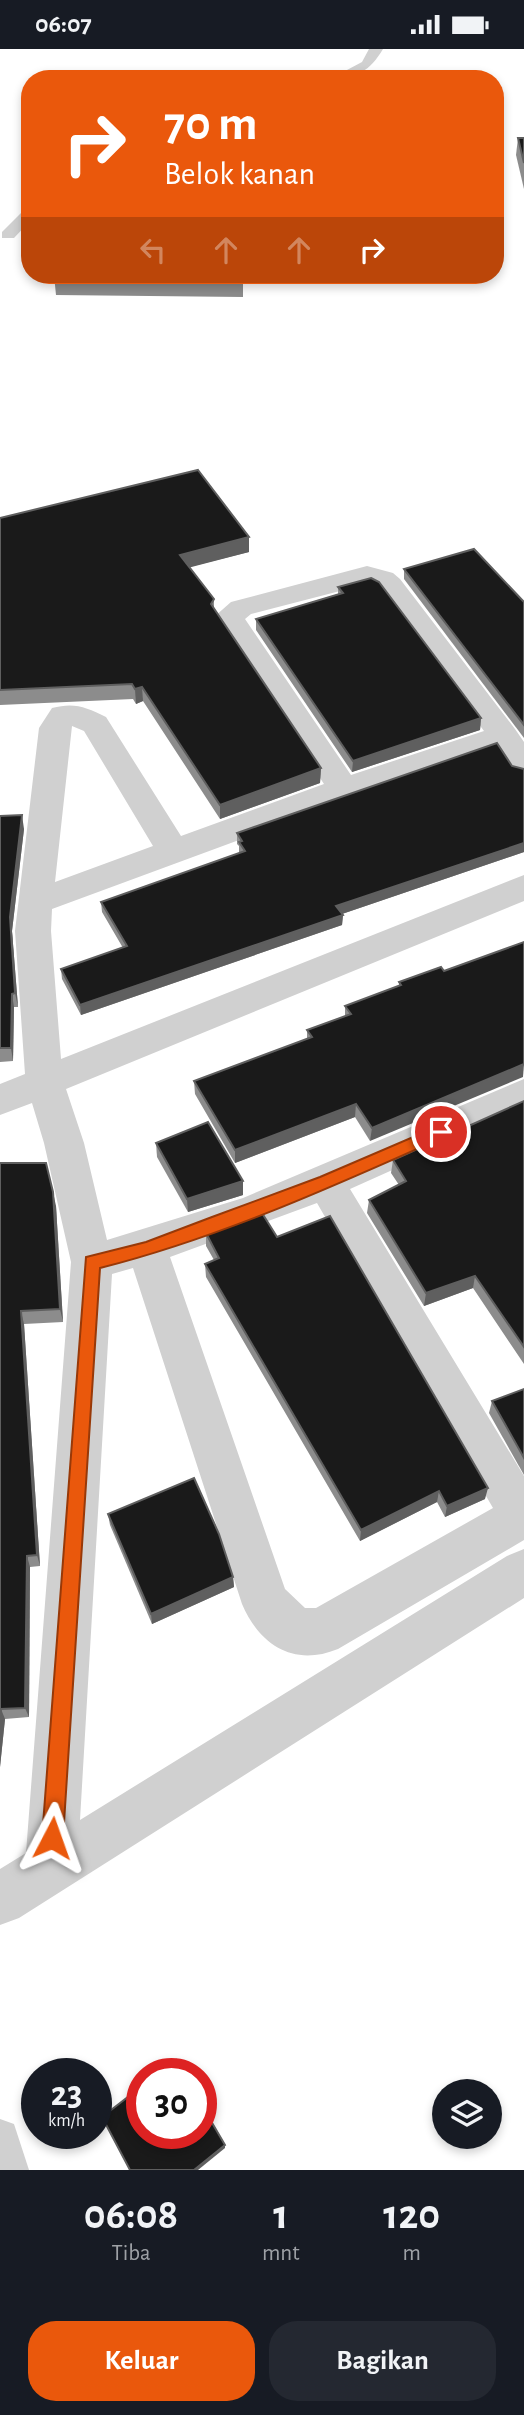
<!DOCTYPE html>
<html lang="id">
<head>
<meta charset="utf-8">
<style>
  :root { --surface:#171b24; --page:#242831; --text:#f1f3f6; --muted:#9ea1a6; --accent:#ea580c }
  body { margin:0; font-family:"Alegreya Sans",sans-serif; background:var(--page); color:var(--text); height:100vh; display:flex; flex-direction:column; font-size:26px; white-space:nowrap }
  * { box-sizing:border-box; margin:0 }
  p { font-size:23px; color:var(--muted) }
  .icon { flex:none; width:38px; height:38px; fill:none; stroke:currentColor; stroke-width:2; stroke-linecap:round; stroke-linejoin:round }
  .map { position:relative; height:2121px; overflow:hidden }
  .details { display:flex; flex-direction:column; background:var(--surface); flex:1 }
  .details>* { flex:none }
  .hud { position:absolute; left:21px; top:21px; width:483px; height:214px; border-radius:28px; box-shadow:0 4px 10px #0003; background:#ea580c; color:#fff; overflow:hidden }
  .fabs { position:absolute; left:432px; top:2030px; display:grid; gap:14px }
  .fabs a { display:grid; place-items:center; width:70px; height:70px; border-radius:50%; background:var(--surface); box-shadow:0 4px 10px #0003; font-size:35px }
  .speed { position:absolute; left:21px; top:2009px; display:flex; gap:14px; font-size:35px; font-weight:700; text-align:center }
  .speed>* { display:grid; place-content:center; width:91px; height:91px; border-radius:50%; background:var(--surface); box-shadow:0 4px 10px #0003; line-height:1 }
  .speed small { font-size:18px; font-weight:400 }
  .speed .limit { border:10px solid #d22; background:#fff; color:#111 }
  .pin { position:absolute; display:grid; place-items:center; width:60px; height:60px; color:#fff; margin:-30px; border:4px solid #fff; border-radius:50%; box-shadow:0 2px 7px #0007 }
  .me { position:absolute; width:77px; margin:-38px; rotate:4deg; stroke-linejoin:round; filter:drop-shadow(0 0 5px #0008) }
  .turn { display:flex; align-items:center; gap:24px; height:147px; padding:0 28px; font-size:32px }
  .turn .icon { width:91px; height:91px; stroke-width:2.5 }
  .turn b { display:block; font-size:49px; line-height:60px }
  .lanes { display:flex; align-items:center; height:66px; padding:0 28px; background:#0003; justify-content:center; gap:35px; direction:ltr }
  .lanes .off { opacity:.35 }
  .eta { display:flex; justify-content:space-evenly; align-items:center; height:119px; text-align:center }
  .eta b { font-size:42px; font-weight:700; line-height:49px }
  .primary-button { display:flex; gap:14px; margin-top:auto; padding:14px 28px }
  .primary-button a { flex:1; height:80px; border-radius:28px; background:var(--accent); color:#fff; font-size:28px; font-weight:700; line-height:80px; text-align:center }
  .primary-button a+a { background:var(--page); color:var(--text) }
  .status { display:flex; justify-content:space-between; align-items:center; height:49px; padding:0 35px; background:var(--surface); direction:ltr }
  .status svg { height:19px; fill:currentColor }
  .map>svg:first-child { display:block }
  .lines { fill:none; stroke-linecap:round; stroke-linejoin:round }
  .service { fill:#d0d0d0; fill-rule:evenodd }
  .minor { fill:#d0d0d0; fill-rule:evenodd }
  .wall { fill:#8c8c8c }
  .shaded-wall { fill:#5f5f5f }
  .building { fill:#1a1a1a; stroke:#5f5f5f; stroke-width:2 }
  .route { fill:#ea580c; stroke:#983908; stroke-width:2 }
</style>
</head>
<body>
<div class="status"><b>06:07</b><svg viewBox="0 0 49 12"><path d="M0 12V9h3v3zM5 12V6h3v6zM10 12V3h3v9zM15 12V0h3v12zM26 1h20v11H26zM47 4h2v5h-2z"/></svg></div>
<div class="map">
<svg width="524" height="2121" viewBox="0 0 524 2121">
  <rect width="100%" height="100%" fill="#fff"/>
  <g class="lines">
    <g class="service">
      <path d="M369 0H383C370 22 356 30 330 30L362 13Z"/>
      <path d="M30 158V172L14 189H2V183L25 160Z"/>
      <path d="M0 2070 14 2075 29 2121H0Z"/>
    </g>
    <path class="minor" d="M367 517 393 524 400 530 515 680 524 693V729L513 726 497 701 356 748 52 860 51 882 61 1010 524 826V852L66 1040 84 1094 107 1191 243 1149 524 1030V1062L350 1140 524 1427V1491L338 1600C294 1618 260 1597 242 1555L133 1219 112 1225 80 1771 507 1507 524 1500V1549L19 1869 0 1876V1820L26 1804 71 1213 44 1094 32 1054 0 1066V1035L25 1025 15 882 39 679 52 659C74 653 86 658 106 668L181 787 324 735 214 568 231 553ZM367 535 380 542 484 682 351 726 245 570 251 565ZM72 677 84 682 153 797 55 833ZM317 1154 493 1459 316 1559H305L285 1540 170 1208Z"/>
  </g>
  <g class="wall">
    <path d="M518 89H524V140L516 106Z"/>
    <path d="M54 226H243V248L56 246Z"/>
    <path d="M0 469 249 503 189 518 214 550V559L321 719 320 734 220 770 143 652 136 655 133 650 0 656Z"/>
    <path d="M404 520 524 553V689L404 530Z"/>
    <path d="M338 538 481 669 480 681 352 723 256 581V570L338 545Z"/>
    <path d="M0 767 24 780 12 882 18 958H14L13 1012 0 1013Z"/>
    <path d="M237 784 524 803 342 865 343 866 342 876 81 966 62 930 61 920 123 899 102 863 101 853 239 804V797L237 795Z"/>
    <path d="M441 918 370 1092 355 1068 235 1114 195 1045 194 1032 307 990V981L345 967V957L399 937V933Z"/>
    <path d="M524 1052V1315L473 1239 424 1257 367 1164 369 1151 399 1136 391 1124 393 1111Z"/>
    <path d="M156 1094 243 1146 188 1163 157 1108Z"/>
    <path d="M0 1114 56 1157 63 1273 24 1275 40 1517 30 1518 29 1668 5 1670 0 1718Z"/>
    <path d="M206 1184 277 1188 485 1450 445 1468 437 1453 360 1492 206 1228 205 1215 214 1211 206 1197Z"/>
    <path d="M524 1340V1426L489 1364 492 1352Z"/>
    <path d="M108 1465 233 1528 234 1538 152 1575 110 1476Z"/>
  </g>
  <g class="shaded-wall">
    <path d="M249 488V503L180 521V506Z"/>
    <path d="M142 638 143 652 136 655 135 640Z"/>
    <path d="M481 669 480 681 352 723 353 712Z"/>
    <path d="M321 719 320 734 220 770V756Z"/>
    <path d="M22 766 24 780 12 882 18 958 15 944 10 868Z"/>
    <path d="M524 794V803L336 867V857Z"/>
    <path d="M343 866 342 876 81 966 80 956Z"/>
    <path d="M12 945 14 958 13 1012 11 999Z"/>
    <path d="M524 1015 523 1028 370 1092 372 1079Z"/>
    <path d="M356 1055 355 1068 235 1114V1101Z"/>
    <path d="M243 1132V1146L188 1163 187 1150Z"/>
    <path d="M53 1143 56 1157 63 1273 60 1260Z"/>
    <path d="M475 1227 473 1239 424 1257 426 1244Z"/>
    <path d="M21 1262 24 1275 40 1517 37 1506Z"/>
    <path d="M488 1439 485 1450 445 1468 447 1457Z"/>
    <path d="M439 1442 437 1453 360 1492 361 1481Z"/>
    <path d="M27 1507 30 1518 29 1668 25 1659Z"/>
    <path d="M233 1528 234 1538 152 1575 151 1565Z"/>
    <path d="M1 1660 5 1670 0 1718V1669Z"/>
    <path d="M225 2096V2099L198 2121H194Z"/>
  </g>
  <g class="building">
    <path d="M518 89H524V114Z"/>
    <path d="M54 226H243V228L54 227Z"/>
    <path d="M198 421 249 488 180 506 214 550 211 555 321 719 220 756 142 638 135 640 132 635 0 641V469Z"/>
    <path d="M474 500 524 553V676L404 520Z"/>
    <path d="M371 529 379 533 481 669 353 712 256 570 343 544 338 538Z"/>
    <path d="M497 694 512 717 524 720V794L336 857 343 866 80 956 61 920 127 897 101 853 245 802 239 793 242 792 237 784Z"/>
    <path d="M22 766 10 868 15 944 12 945 11 999H0V767Z"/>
    <path d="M524 893V1015L372 1079 356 1055 235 1101 194 1032 312 988 307 981 351 965 345 957 401 936 399 933 441 918 444 922Z"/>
    <path d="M524 1052V1298L475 1227 426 1244 369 1151 406 1132 393 1111Z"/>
    <path d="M208 1073 243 1132 187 1150 156 1094Z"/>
    <path d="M0 1114H46L53 1143 60 1260 21 1262 37 1506 27 1507 25 1659 1 1660 0 1669Z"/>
    <path d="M262 1164 277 1188 330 1167 488 1439 447 1457 439 1442 361 1481 205 1215 219 1209 206 1184Z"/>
    <path d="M524 1340V1409L492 1352Z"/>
    <path d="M194 1429 219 1485 233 1528 151 1565 108 1465Z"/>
    <path d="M176 2011 184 2025H158Z"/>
    <path d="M142 2037V2084H201V2055L225 2096 194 2121H130L102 2068Z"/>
  </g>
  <path class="route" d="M441 1076 446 1078V1087C334 1137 219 1189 100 1219L63 1789 60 1797 52 1800 45 1797 42 1789 86 1208 146 1193 212 1168 320 1128Z"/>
</svg>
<div class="fabs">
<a><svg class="icon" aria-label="layers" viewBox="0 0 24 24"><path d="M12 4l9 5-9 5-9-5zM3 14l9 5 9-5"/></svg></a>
</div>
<div class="speed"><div>23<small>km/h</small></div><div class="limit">30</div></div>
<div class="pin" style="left:441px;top:1083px;background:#d93025"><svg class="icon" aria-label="arrive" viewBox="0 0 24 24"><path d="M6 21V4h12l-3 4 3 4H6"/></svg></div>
<svg class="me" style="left:52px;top:1789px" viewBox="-20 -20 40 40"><path d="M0-17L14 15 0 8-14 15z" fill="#ea580c" stroke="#fff" stroke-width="4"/></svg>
<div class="hud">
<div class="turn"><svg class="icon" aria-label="right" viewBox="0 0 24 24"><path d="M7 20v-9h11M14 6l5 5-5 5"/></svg><div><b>70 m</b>Belok kanan</div></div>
<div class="lanes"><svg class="icon off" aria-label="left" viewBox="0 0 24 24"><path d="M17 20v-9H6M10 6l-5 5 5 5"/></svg><svg class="icon off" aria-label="ahead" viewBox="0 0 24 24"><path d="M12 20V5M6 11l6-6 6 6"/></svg><svg class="icon off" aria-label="ahead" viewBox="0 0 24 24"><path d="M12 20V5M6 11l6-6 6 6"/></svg><svg class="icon" aria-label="right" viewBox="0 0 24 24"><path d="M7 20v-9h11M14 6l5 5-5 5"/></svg></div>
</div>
</div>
<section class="details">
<div class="eta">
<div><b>06:08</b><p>Tiba</p></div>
<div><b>1</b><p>mnt</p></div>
<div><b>120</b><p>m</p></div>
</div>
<div class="primary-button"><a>Keluar</a><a>Bagikan</a></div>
</section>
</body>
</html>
